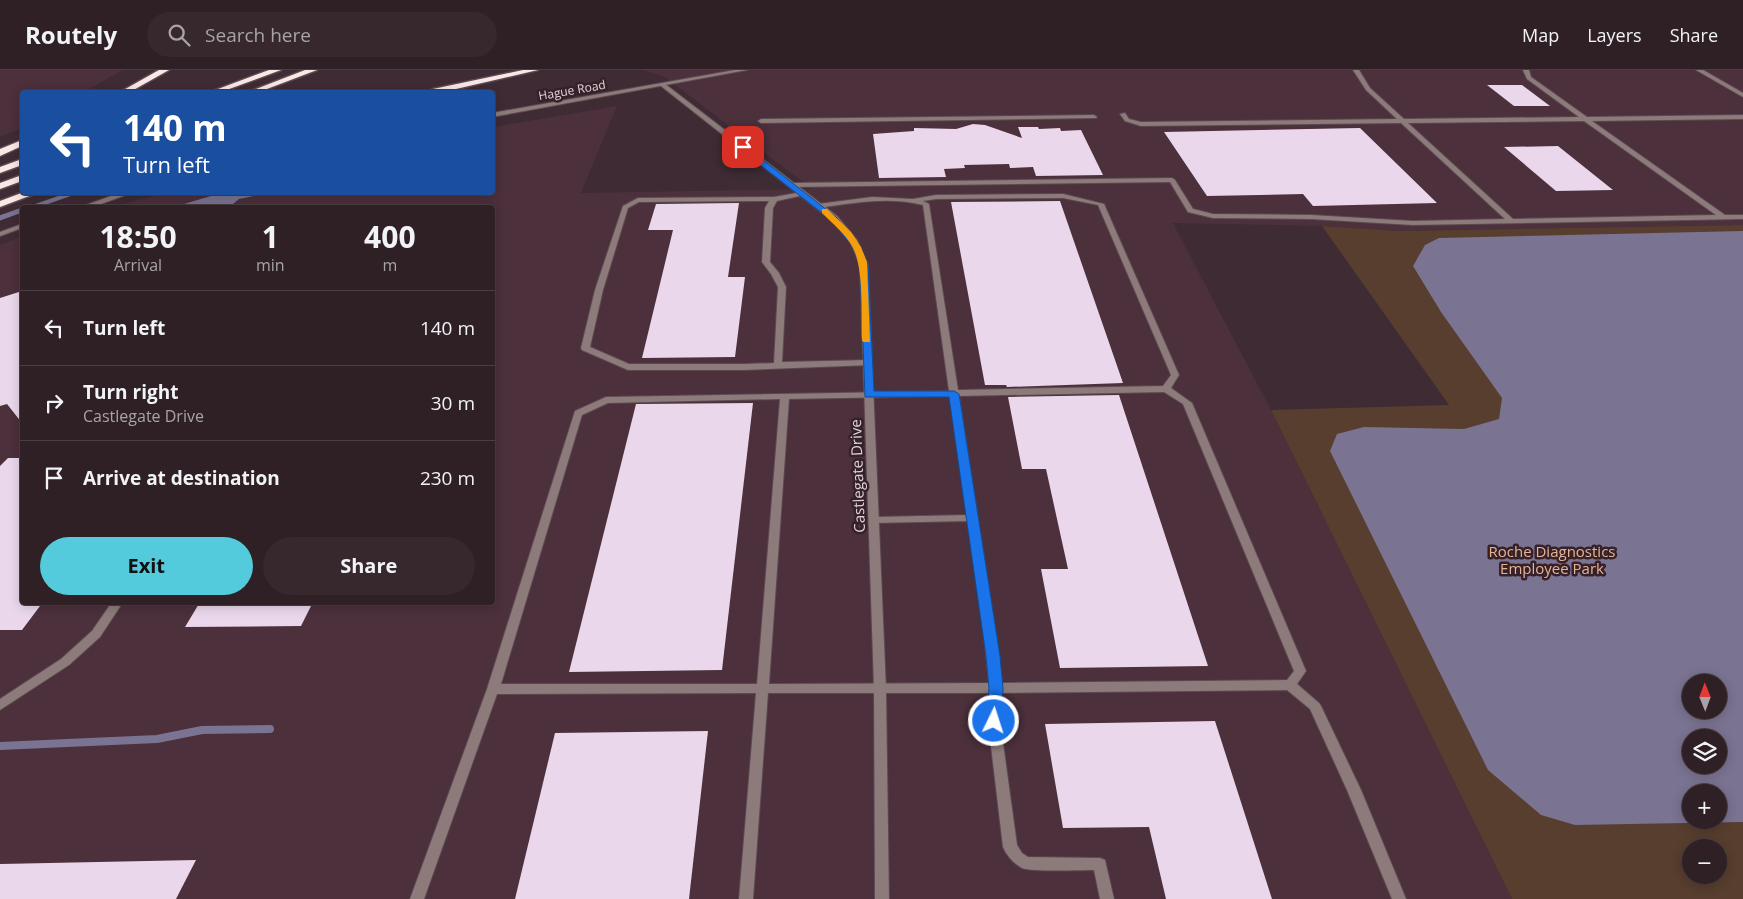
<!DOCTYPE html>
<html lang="en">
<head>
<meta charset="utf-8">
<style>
  :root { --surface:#2f2026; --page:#37282e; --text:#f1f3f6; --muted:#a7a3a7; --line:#4a3e43; --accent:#54cadd }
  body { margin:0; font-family:"Open Sans",sans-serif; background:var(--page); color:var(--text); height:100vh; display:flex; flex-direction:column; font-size:19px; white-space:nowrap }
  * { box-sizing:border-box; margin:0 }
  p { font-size:16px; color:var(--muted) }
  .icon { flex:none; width:28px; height:28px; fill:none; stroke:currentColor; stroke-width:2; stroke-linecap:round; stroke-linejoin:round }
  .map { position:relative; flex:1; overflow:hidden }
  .drawer { position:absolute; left:20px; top:135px; width:475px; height:400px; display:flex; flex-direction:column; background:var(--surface); border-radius:5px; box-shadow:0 2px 12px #0003,0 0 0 1px var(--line) }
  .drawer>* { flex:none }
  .guide { position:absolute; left:20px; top:20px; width:475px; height:105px; border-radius:5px; box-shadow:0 2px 12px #0003,0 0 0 1px var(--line); background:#1a4fa0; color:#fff; overflow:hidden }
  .needle { width:32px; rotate:359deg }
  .tools { position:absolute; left:1682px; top:604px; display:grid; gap:10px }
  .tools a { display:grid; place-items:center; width:45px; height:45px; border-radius:50%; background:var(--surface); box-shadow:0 2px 12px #0003,0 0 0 1px var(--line); font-size:25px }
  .pin { position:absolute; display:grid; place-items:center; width:42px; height:42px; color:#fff; margin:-21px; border-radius:10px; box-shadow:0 2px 8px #0006 }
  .me { position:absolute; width:55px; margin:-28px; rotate:4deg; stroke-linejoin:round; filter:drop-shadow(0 0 4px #0008) }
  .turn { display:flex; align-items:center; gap:18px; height:105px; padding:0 20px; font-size:22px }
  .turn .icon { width:65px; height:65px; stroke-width:2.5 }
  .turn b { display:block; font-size:35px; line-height:42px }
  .eta { display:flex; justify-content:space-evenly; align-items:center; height:85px; text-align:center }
  .eta b { font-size:30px; font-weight:700; line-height:35px }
  .action { display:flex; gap:10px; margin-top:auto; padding:10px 20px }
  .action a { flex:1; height:58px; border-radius:30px; background:var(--accent); color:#111; font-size:20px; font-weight:700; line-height:58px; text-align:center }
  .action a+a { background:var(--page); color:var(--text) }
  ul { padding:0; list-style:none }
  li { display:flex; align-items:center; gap:15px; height:75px; padding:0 20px; border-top:1px solid var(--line) }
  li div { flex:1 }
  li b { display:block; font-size:19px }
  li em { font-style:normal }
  header { display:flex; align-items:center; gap:30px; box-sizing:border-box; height:70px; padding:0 25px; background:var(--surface); border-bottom:1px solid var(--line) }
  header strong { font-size:24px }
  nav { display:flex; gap:28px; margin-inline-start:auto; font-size:18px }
  .search { width:350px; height:45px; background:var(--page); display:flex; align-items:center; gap:12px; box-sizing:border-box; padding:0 18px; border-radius:28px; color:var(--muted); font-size:19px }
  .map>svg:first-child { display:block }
  .built { fill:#4c303b }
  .green { fill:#573e2e; fill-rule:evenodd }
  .water { fill:#7a7391; fill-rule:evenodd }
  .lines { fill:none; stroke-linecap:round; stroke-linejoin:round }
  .stream-far2 { stroke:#7a7391; stroke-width:4 }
  .stream-far1 { stroke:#7a7391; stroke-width:5 }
  .stream { stroke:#7a7391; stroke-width:8 }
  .building { fill:#ead7eb }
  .service-casing { stroke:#5c4951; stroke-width:2 }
  .minor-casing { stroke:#5c4951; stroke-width:2 }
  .tertiary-casing { stroke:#5c4951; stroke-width:2 }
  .motorway-casing { stroke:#5c4951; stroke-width:3 }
  .service { fill:#8c7b7a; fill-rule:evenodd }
  .minor { fill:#8c7b7a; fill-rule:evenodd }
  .tertiary { fill:#8c7b7a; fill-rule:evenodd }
  .motorway { fill:#f9e8e6; fill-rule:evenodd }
  .route { fill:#1a73e8; stroke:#114b97 }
  .slow { fill:#f59e0b }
  .labels { text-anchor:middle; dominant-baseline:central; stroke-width:5; stroke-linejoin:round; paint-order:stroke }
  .far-street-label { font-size:12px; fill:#e1d3d8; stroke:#352129 }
  .street-label { font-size:15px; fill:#e1d3d8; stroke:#352129 }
  .park-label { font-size:15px; fill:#e8b291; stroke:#352129 }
</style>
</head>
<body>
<header>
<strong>Routely</strong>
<div class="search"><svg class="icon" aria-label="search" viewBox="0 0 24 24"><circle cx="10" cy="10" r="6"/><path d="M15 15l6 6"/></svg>Search here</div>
<nav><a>Map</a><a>Layers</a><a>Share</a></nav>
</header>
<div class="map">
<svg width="1743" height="829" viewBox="0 0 1743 829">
  <rect width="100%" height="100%" fill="#3f2b33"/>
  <g class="built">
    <path d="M0 0H123L83 22H22V58L0 67Z"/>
    <path d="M643 0H1743V155L1398 161 1322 156 1173 153 1271 340 1512 829H0V175L22 166V532H492V138L111 137 170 122H492L493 57 617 36 581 123 812 119 665 7Z"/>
  </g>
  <path class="green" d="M1743 155V829H1512L1271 340 1449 335 1322 156 1398 161ZM1691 612H1719V640H1691ZM1691 668H1719V695H1691ZM1691 722H1719V750H1691ZM1691 778H1719V805H1691Z"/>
  <g class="water">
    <path d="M221 123H269L239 129 233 134 221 137H174Z"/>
    <path d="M1743 161V752L1575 755 1541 745 1488 700 1330 381 1337 364 1364 357 1464 359 1499 349 1502 328 1441 242 1413 196 1425 175 1439 168ZM1691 612H1719V640H1691ZM1691 668H1719V695H1691ZM1691 722H1719V750H1691Z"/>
  </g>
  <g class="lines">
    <path class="stream-far2" d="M30 138 76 122"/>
    <path class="stream-far1" d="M0 148 22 140"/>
    <path class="stream" d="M0 676 157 669 202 660 270 659"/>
  </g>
  <g class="building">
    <path d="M1487 15H1522L1550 36H1514Z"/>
    <path d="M973 54 985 55 1022 68 1018 57H1038L1039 59 1060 58 1061 61 1081 60 1103 105 1036 106 1033 97 1010 98 1009 94 964 95 965 98 944 99 946 107 879 108 873 64 914 61V58L956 59Z"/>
    <path d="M1360 58 1437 133 1313 136 1303 124 1207 126 1164 62Z"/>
    <path d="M1558 76 1613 120 1556 121 1504 77Z"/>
    <path d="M1060 131 1123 313 1007 317 1006 315H985L951 132Z"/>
    <path d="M739 133 728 207H745L735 287 642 288 673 160H648L656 134Z"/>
    <path d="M22 221V353L7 334 0 336V228Z"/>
    <path d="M1119 325 1208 596 1060 598 1041 499H1068L1046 399H1022L1008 327Z"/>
    <path d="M753 333 722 600 569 602 636 334Z"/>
    <path d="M8 388H22V532H43L22 560H0V396Z"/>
    <path d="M200 532H313L301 556 185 557Z"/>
    <path d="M1215 651 1272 829H1166L1149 757 1063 758 1045 654Z"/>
    <path d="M708 661 689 829H515L555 663Z"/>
    <path d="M196 790 176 829H0V794Z"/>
  </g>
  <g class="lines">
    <g class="service-casing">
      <g id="service">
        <path d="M1353 0H1359L1370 18 1404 49 1579 47 1527 9 1523 0H1529L1531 7 1587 47 1743 45V49L1592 51 1725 145H1743V149L1413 155 1311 149 1213 148 1188 142 1170 112 791 117 788 115 791 113 1172 108 1175 110 1193 139 1213 144 1311 145 1413 151 1505 149 1401 53 1141 56 1125 51 1120 44 1125 43 1129 49 1141 52 1397 49 1366 20ZM1584 51 1716 145 1513 149 1408 53Z"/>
        <path d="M1696 0H1703L1743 23V27Z"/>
        <path d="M1094 45 1097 47 1096 48 761 53 758 51 761 49Z"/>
        <path d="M802 122 805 124 804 125 777 131 773 138 770 192 779 203 786 217 782 292 868 290 872 293 871 295 744 300H628L582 280 581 278 595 220 623 136 638 128 774 127ZM769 131 765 138 762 192 771 204 778 217 774 293 744 294H629L590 277 603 220 628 138 639 132Z"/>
        <path d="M1063 124 1104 134 1179 305 1171 318 1192 333 1306 601 1297 614 1319 633 1321 636 1361 720 1406 829H1392L1347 720 1310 639 1287 620 1002 623 1000 651 1017 775 1022 783 1028 787 1100 788 1105 790 1114 829H1100L1094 800C1081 800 1031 802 1022 798 1013 793 1007 786 1003 777L988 651 990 623H768L753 829H739L756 623 497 624 424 829H410L487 619 575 341 606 327 949 321 923 135C888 126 853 133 818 138L815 136 818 134 872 127 913 129 936 125ZM1063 128 1098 135 1171 305 1163 316 958 320 929 134 923 131 936 129ZM1164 322 1183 334 1294 601 1287 610 1002 613 993 546 959 326ZM950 326 967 445 874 447 869 450 874 453 968 451 982 546 989 613 769 614 789 329ZM780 329 757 614H501L582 345 608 333Z"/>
        <path d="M112 532H123L100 567 69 595 0 640V629L61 589 92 561Z"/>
      </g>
    </g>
    <g class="minor-casing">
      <path id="minor" d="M661 14H665L837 146 857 170 868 195 886 619 889 829H875L874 619 860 195 850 171 831 150 661 16Z"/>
    </g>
    <g class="tertiary-casing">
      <g id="tertiary">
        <path d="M735 0H747L492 47V43Z"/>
        <path d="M122 122H134L90 138H78Z"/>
        <path d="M22 154V158L0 166V162Z"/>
      </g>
    </g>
    <g class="motorway-casing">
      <g id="motorway">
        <path d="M159 0H169L130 22H120Z"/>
        <path d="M269 0H281L221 22H210Z"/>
        <path d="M305 0H317L259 22H248Z"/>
        <path d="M523 0H538L443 22H429L433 19Z"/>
        <path d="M22 70V76L0 86V79Z"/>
        <path d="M22 89V95L0 103V97Z"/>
        <path d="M22 105V111L0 119V113Z"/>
        <path d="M24 122H40L0 137V131Z"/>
      </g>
    </g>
    <use href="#service" class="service"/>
    <use href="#minor" class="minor"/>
    <use href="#tertiary" class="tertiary"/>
    <use href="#motorway" class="motorway"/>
  </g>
  <path class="route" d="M740 76H745L836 147 861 177 868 195 874 321H954L959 324 1000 586 1003 618 1001 651 999 655 994 657 989 655 987 651 989 618 986 586 949 327H865L860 195 853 177 831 150 740 79Z"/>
  <path class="slow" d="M822 139H827L851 162 861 177 867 192 870 272H863L862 270C861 245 864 199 853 178 846 164 833 154 822 143Z"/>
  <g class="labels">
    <g class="far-street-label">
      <text transform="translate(572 20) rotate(-10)">Hague Road</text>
    </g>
    <g class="street-label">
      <text transform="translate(857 406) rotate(-92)">Castlegate Drive</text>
    </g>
    <g class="park-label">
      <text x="1552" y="481">Roche Diagnostics<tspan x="1552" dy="17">Employee Park</tspan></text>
    </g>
  </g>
</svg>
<div class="tools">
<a><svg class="needle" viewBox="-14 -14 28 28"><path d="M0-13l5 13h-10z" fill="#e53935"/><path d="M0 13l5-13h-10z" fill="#a7a3a7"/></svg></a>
<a><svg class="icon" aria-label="layers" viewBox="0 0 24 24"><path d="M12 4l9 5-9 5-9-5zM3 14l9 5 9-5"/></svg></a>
<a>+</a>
<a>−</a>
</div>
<div class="pin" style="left:743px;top:77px;background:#d93025"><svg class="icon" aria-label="arrive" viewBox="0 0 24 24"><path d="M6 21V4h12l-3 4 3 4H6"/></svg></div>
<svg class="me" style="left:994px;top:651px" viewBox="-20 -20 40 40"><circle r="17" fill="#1a73e8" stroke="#fff" stroke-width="3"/><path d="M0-11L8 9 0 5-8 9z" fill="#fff"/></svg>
<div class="guide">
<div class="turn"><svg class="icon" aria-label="left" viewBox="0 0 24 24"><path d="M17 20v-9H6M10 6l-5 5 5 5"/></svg><div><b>140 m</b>Turn left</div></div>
</div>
<section class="drawer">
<div class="eta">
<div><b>18:50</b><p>Arrival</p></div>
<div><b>1</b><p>min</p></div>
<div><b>400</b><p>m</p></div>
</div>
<ul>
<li><svg class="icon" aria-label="left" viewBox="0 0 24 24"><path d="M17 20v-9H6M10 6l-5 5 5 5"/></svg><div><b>Turn left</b></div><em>140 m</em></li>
<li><svg class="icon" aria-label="right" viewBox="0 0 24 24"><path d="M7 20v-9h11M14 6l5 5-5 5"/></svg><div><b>Turn right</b><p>Castlegate Drive</p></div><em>30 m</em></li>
<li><svg class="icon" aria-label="arrive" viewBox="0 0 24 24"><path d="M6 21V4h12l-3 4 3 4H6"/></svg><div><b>Arrive at destination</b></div><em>230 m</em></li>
</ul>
<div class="action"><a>Exit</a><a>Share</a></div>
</section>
</div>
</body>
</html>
